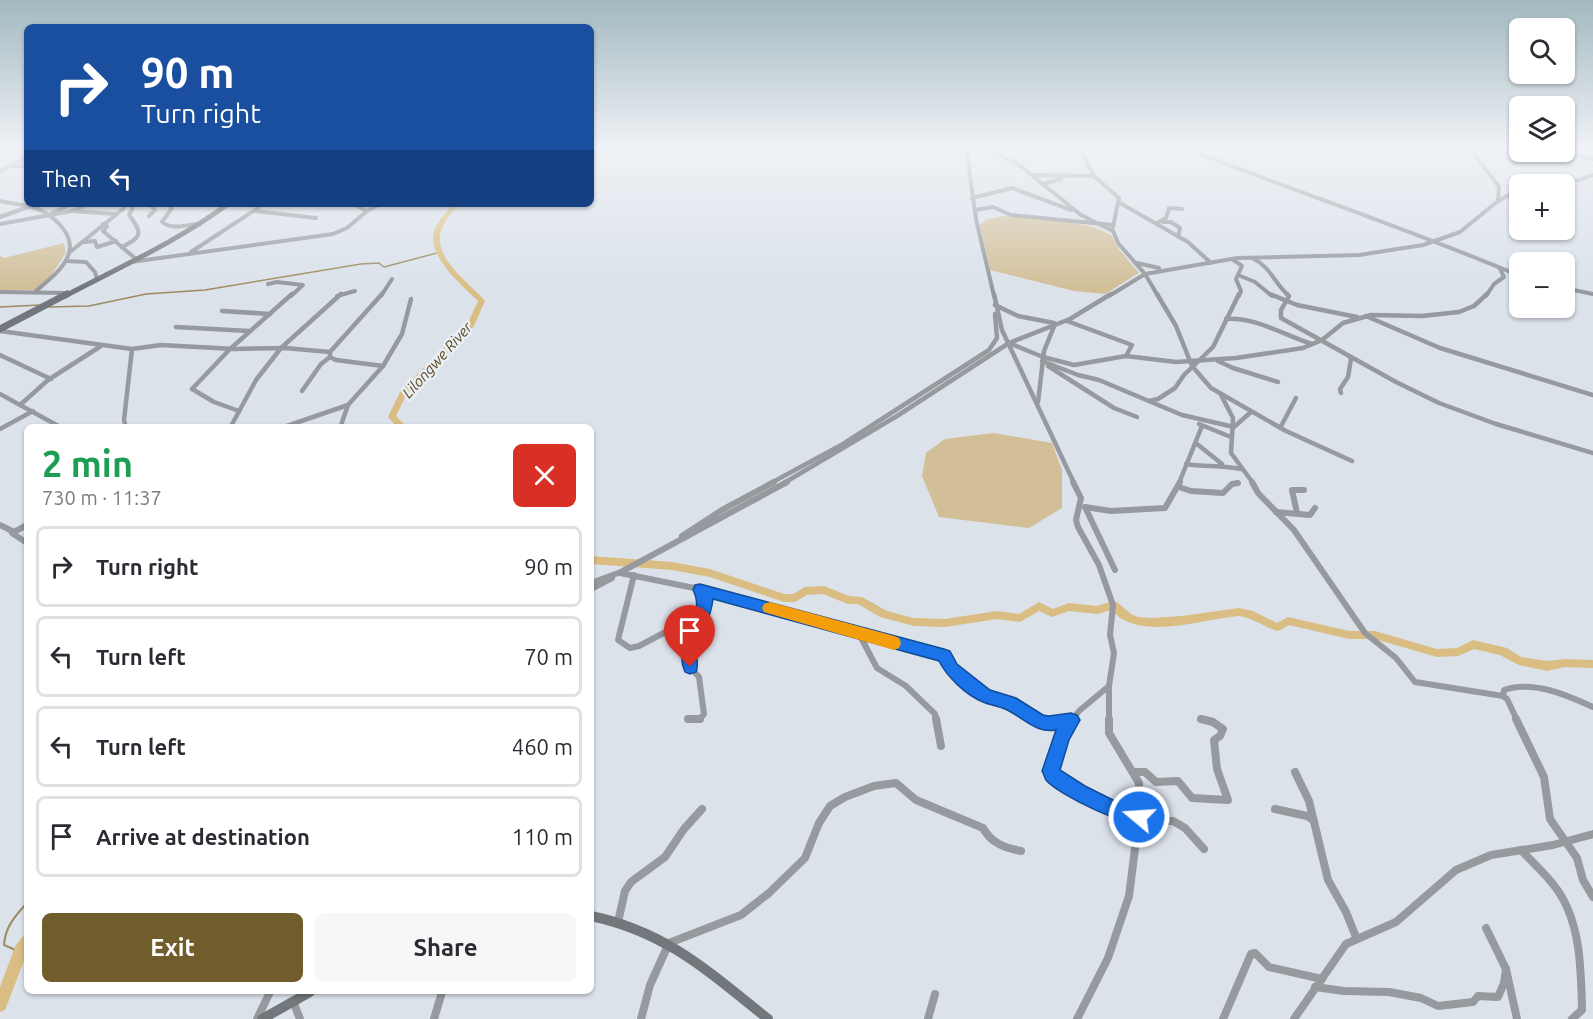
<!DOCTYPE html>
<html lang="en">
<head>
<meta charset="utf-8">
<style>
  :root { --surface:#fff; --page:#f7f7f7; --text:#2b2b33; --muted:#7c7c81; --line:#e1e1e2; --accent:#715c2b }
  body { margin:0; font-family:Ubuntu,sans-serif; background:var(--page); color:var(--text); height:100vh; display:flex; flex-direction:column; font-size:22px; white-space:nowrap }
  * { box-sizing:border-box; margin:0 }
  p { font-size:20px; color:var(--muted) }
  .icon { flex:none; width:33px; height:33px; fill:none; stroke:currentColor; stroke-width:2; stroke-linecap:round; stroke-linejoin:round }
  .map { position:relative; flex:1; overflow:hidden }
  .details { position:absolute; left:24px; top:424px; width:570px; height:570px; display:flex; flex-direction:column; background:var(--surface); border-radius:9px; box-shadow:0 2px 4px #0004 }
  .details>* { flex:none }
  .top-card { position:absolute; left:24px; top:24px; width:570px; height:183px; border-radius:9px; box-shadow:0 2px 4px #0004; background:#1a4fa0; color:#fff; overflow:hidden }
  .tools { position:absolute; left:1509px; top:18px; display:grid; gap:12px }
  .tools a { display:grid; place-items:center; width:66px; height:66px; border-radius:9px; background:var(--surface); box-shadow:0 2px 4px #0004; font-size:30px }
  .pin { position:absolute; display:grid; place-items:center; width:51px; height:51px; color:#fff; margin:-62px -26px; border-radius:50% 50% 50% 0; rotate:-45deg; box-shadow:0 0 6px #0007 }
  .pin .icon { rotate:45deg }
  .me { position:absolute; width:66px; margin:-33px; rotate:288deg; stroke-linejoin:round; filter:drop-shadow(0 0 4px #0008) }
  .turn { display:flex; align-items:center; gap:21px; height:126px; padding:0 18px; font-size:27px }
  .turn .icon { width:78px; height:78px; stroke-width:2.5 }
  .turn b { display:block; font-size:42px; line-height:51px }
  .then { display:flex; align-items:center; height:57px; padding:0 18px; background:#0003; gap:12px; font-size:22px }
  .round { display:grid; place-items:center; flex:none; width:63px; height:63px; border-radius:9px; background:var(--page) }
  .summary { display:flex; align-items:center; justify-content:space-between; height:102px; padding:0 18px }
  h1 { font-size:36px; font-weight:600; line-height:45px; color:#1e9e55 }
  .action { display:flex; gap:12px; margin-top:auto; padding:12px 18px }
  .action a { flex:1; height:69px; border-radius:9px; background:var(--accent); color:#fff; font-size:24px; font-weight:600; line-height:69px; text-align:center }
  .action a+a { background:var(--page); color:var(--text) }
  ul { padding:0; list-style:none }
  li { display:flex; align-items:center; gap:18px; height:81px; margin:0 12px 9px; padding:0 6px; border:3px solid var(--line); border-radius:9px }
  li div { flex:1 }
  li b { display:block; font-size:22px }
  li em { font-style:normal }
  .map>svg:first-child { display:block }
  .green { fill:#d2bf98 }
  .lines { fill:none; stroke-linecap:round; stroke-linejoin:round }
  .stream-far1 { stroke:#9e8b62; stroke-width:1.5 }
  .stream { stroke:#9e8b62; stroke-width:2 }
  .river { fill:#d9bd82; fill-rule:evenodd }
  .street-far3 { stroke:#96999d; stroke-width:4 }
  .street-far2 { stroke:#96999d; stroke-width:4.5 }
  .street-far1 { stroke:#96999d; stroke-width:6 }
  .street { stroke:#96999d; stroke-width:8 }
  .secondary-far2 { stroke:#72777c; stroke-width:5 }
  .secondary-far1 { stroke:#72777c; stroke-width:7 }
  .secondary { stroke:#72777c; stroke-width:10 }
  .route { fill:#1a73e8; stroke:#114b97; stroke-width:1.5 }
  .slow { fill:#f59e0b }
  .labels { text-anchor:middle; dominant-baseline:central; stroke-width:5; stroke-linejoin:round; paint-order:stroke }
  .far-water-label { font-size:15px; font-style:italic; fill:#614d20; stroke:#e8eff7 }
</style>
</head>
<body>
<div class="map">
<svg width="1593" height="1019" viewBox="0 0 1593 1019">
  <rect width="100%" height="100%" fill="#dbe2ea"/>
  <g class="green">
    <path d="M1003 216 1056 219 1093 227 1111 235 1118 248 1139 273 1105 294 1074 291 990 270 980 225 987 219Z"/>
    <path d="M64 243 66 253 50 277 34 290H0V256L4 258Z"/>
    <path d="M994 433 1052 443 1062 470V508L1029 528 939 517 922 476 926 453 945 439Z"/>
  </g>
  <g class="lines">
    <g class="stream-far1">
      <path d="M0 307 40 305"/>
      <path d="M49 307 89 306 146 294 205 290 361 264 379 263 384 267 437 253"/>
    </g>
    <path class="stream" d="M20 952 4 945C5 927 15 916 27 903"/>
    <g class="river">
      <path d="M454 204H460C453 212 444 220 441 231 433 259 470 283 485 301L474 326 406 395 396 416 408 428H398L388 417 400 392 468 323 478 301C462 285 427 257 434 231 438 220 446 212 454 204Z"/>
      <path d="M591 556 672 562 710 569 784 594H793L805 587 824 586 849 596 862 597 887 611 914 618 945 619 997 611 1019 614 1039 602 1053 609 1069 603 1097 606 1113 601 1117 602 1131 614 1138 617 1152 618 1182 616 1239 608 1253 611 1277 623 1288 617 1349 631H1375L1437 649 1457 648 1473 640 1507 648 1521 657 1547 661 1565 659 1593 660V668L1565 667 1547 671 1519 665 1500 655 1474 649 1458 656 1437 657 1375 639H1349L1289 625 1278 631C1264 627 1253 618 1239 616 1204 619 1154 637 1122 619 1118 617 1115 613 1111 610L1097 614 1069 611 1052 617 1039 611 1020 622 997 619 945 627 914 626 880 617 858 604H848L823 594 807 595 795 602H784L710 577 672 570 591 564Z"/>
      <path d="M27 935V953L5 1010 0 1012V987L15 947 22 937Z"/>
    </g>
    <g class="street-far3">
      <path d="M0 147H3"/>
      <path d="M966 147 976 219 994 296"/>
      <path d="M980 147 1017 163 1081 215 1113 231 1118 243 1145 274 1158 296"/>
      <path d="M1082 147 1080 150 1094 176 1119 198 1113 227"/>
      <path d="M1182 147C1294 191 1409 229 1520 276"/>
      <path d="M1469 147 1499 187 1498 201"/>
      <path d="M1553 152 1593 159"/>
      <path d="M14 167 27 166"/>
      <path d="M0 171 27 157"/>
      <path d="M1033 175 1094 176"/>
      <path d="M1043 184 1061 179"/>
      <path d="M1553 184 1579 180 1593 175"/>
      <path d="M972 198 1012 188 1071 210"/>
      <path d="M0 201C11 204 22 204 33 207 51 213 77 234 68 256 62 271 47 281 36 291"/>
      <path d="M1120 203 1188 242 1211 263"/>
      <path d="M167 204 172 208 162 222C174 231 186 224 200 224"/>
      <path d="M260 204 255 211 316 218"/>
      <path d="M975 210 993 207 1011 215 1113 225"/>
      <path d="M72 211 90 204"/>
      <path d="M367 211 380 204"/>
      <path d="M52 213 72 204"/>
      <path d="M149 216 155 210 150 204"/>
      <path d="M0 217 36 204"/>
      <path d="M1163 222H1171L1180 228 1178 237"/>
      <path d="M1157 223 1166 218 1169 208 1182 209"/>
      <path d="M0 224 72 211 115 214"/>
      <path d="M103 224 107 226 103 231 136 259"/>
      <path d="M84 242 95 241 97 247 116 241"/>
      <path d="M122 247C142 237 143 233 129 215L133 207"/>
      <path d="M70 252 123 209 126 204"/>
      <path d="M191 252 255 210"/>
      <path d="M1252 258C1271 267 1274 283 1289 296"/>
      <path d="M1232 259 1242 266 1236 279 1241 291 1239 296"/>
      <path d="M66 261 86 262 95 272 97 279"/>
      <path d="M131 262 333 234 347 228 367 211 353 204"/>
      <path d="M1137 263 1159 268"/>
      <path d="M1238 275 1255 282 1272 296"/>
      <path d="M268 284 277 282 303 285 291 296"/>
      <path d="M1564 288 1593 294"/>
      <path d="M0 292 67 293"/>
      <path d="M337 296 355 291"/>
      <path d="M381 296 392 279"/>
      <path d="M1109 296 1145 274 1237 258 1359 255 1423 245 1460 232 1498 201 1520 189"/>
      <path d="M1486 296 1494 284 1504 277 1500 269"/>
    </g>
    <g class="street-far2">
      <path d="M382 294 330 352V357L336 360 383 366"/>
      <path d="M994 294 1002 330 1074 483"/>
      <path d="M1157 294 1176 326 1192 366 1211 388 1286 431 1352 461"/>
      <path d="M1270 294 1297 305 1357 317"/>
      <path d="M1287 294 1289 296 1281 310V318L1396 382 1439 403 1496 424 1593 453"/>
      <path d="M995 305 1018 316 1054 323"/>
      <path d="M222 311 270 314"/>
      <path d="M1366 316 1440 348 1593 395"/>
      <path d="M1226 319C1257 317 1283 335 1312 344"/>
      <path d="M1067 321 1132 345 1126 356"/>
      <path d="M176 327 249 331"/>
      <path d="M0 331 132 349 161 345 234 349 285 348 330 352"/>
      <path d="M1009 343 1043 357 1074 365 1126 356 1176 362 1236 358 1303 348 1322 340 1343 323 1371 315 1422 316 1459 312 1474 306 1487 294"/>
      <path d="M0 355 51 379"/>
      <path d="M1042 361 1078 375 1099 380 1182 415 1234 427 1251 412"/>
      <path d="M1218 361 1233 368 1278 382"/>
      <path d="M1048 366 1114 408 1137 417"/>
      <path d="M302 391 321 364 330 357"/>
      <path d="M1341 393 1340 389 1348 377 1351 359 1349 356"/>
      <path d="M0 394 62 428"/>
      <path d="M1221 395 1233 418 1231 453 1253 483"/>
      <path d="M1149 401 1158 399 1175 388 1184 375 1213 347 1239 294"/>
      <path d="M1038 402 1044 351 1055 324"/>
      <path d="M20 405 48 380 101 346"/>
      <path d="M239 411 214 402 192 389 230 349 292 294"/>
      <path d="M1199 424 1231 437"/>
      <path d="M126 428 124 420 132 349"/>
      <path d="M230 428 256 380 281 348 341 294"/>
      <path d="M281 428 348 405"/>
      <path d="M340 428 348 405 383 366 402 334 411 299"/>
      <path d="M1280 428 1296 398"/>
      <path d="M0 429 33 411"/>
      <path d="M1197 444 1222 464"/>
      <path d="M1186 464C1205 467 1222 465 1241 469"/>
      <path d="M771 483 843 444 989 350 997 338 995 314"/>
      <path d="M784 483 897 416 1009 343 1070 319 1111 294"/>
      <path d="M1179 483 1202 426"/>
    </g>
    <g class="street-far1">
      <path d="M1073 482 1081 498 1076 520 1078 527 1099 565 1113 605 1110 635 1114 653 1109 686V720"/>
      <path d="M1252 482 1258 493 1294 530 1365 633 1396 658 1415 682 1503 696 1507 699 1517 720"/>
      <path d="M1179 487 1191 491 1223 493 1232 484 1238 483"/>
      <path d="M1085 507 1111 511 1165 508 1180 482"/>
      <path d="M1085 507 1115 570"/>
      <path d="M1276 512 1310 515 1315 508"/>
      <path d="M1297 513 1292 490H1304"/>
      <path d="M0 525 14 532 27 525"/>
      <path d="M12 533 27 543"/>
      <path d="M682 536 722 510 774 482"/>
      <path d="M620 573 714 592 944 656 951 669 986 695 1010 703 1038 720"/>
      <path d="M634 575 618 640 630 648 639 646 694 617 700 611 705 597 700 590"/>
      <path d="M591 583 621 572 787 482"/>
      <path d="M591 589 612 578"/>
      <path d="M858 632 877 668 906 686 935 714 936 720"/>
      <path d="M1503 696 1504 690C1533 680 1567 695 1593 707"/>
      <path d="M688 719 699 720 704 714 699 677 690 667 688 658 702 621 703 606"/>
      <path d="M1201 719 1206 720"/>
      <path d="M1072 720 1079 711 1109 686"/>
    </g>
    <g class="street">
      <path d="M688 719H700"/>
      <path d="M936 719 941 746"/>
      <path d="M1035 719 1049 724 1071 720"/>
      <path d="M1073 719 1064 730 1052 774 1079 792 1121 813 1160 821H1173L1185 828 1204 849"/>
      <path d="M1516 719 1544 777 1550 819 1577 858 1583 880 1593 897"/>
      <path d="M1134 772H1145L1156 782 1178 781 1192 798 1228 800 1217 769 1214 740 1220 736 1223 729 1213 722 1201 719"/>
      <path d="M1295 772 1309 801 1328 880 1346 912 1356 937"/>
      <path d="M1275 809 1307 816 1313 820"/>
      <path d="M1521 850C1532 862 1546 874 1556 888 1581 922 1581 970 1582 1010L1572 1019"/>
      <path d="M618 922 625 891 631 882 665 857 684 829 702 809"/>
      <path d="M1486 928 1506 969 1517 1019"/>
      <path d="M1315 987 1344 991 1389 992 1421 998 1438 1006 1473 1002 1478 996 1498 997 1504 983 1506 969"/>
      <path d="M293 1001 300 1019"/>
      <path d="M257 1019 270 992"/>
      <path d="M434 1019 442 992"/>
      <path d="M641 1019 650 985 669 943 741 915 769 893 805 858 819 823 830 806 845 797 874 786 896 783 916 800 983 828C991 843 1005 848 1021 851"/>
      <path d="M928 1019 935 994"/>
      <path d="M1077 1019 1108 958 1129 896 1139 817V783L1109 733V719"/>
      <path d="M1223 1019 1251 954 1255 953 1269 967 1322 979"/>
      <path d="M1294 1019 1346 944 1396 922 1456 870 1491 855 1553 845 1593 834"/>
    </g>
    <path class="secondary-far2" d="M65 296C120 267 178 241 228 204"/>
    <path class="secondary-far1" d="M0 329 67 294"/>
    <g class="secondary">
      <path d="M591 916C667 932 709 972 768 1019"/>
      <path d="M262 1019 310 992"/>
    </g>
  </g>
  <linearGradient id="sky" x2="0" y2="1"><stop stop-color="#a2b8bf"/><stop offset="0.51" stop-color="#eff2f6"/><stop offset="1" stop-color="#eff2f6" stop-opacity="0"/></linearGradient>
  <rect width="1593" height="289" fill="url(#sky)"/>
  <path class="route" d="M700 584 944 649 950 651 957 664 990 690 1016 698 1043 715 1049 716 1071 713 1077 715 1080 720 1069 740 1060 770 1085 786 1123 805 1146 811 1148 817 1146 823C1130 830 1057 794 1046 780 1045 779 1043 772 1042 771L1056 730C1036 734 1023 717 1005 709 998 706 990 705 983 702 966 695 947 677 939 661L713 599C711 619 701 633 697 652 696 659 699 665 696 672L690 674 685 672C671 643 708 619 693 590L695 585Z"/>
  <path class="slow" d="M770 602 894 636 899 638 901 643 899 648 894 650 764 612 762 608 764 604Z"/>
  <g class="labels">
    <g class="far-water-label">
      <text transform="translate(437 360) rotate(-48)">Lilongwe River</text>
    </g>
  </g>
</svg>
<div class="tools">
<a><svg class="icon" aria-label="search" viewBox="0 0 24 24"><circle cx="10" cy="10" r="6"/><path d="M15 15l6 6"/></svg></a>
<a><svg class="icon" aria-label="layers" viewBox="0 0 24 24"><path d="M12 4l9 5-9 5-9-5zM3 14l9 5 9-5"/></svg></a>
<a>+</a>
<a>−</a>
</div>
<div class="pin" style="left:690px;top:667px;background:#d93025"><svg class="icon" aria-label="arrive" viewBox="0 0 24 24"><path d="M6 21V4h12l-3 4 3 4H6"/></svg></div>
<svg class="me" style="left:1139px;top:817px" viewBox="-20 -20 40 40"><circle r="17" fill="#1a73e8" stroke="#fff" stroke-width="3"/><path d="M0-11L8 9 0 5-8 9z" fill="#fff"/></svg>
<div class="top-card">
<div class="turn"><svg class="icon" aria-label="right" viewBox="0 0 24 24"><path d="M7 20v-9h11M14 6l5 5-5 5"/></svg><div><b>90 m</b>Turn right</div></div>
<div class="then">Then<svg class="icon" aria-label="left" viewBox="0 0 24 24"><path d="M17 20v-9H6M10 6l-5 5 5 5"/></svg></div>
</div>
<section class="details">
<div class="summary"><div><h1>2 min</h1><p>730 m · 11:37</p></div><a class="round" style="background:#d93025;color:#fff"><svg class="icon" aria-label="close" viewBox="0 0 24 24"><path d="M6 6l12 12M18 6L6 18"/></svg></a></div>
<ul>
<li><svg class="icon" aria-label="right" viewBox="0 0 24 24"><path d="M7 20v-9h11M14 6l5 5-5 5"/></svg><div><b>Turn right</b></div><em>90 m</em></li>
<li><svg class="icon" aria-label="left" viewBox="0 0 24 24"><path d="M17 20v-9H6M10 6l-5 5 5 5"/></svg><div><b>Turn left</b></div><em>70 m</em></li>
<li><svg class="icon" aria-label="left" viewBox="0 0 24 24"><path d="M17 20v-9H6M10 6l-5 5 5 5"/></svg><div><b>Turn left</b></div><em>460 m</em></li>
<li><svg class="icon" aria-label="arrive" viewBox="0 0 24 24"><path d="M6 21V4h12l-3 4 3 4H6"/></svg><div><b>Arrive at destination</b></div><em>110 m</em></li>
</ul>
<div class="action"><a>Exit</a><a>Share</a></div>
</section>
</div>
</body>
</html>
